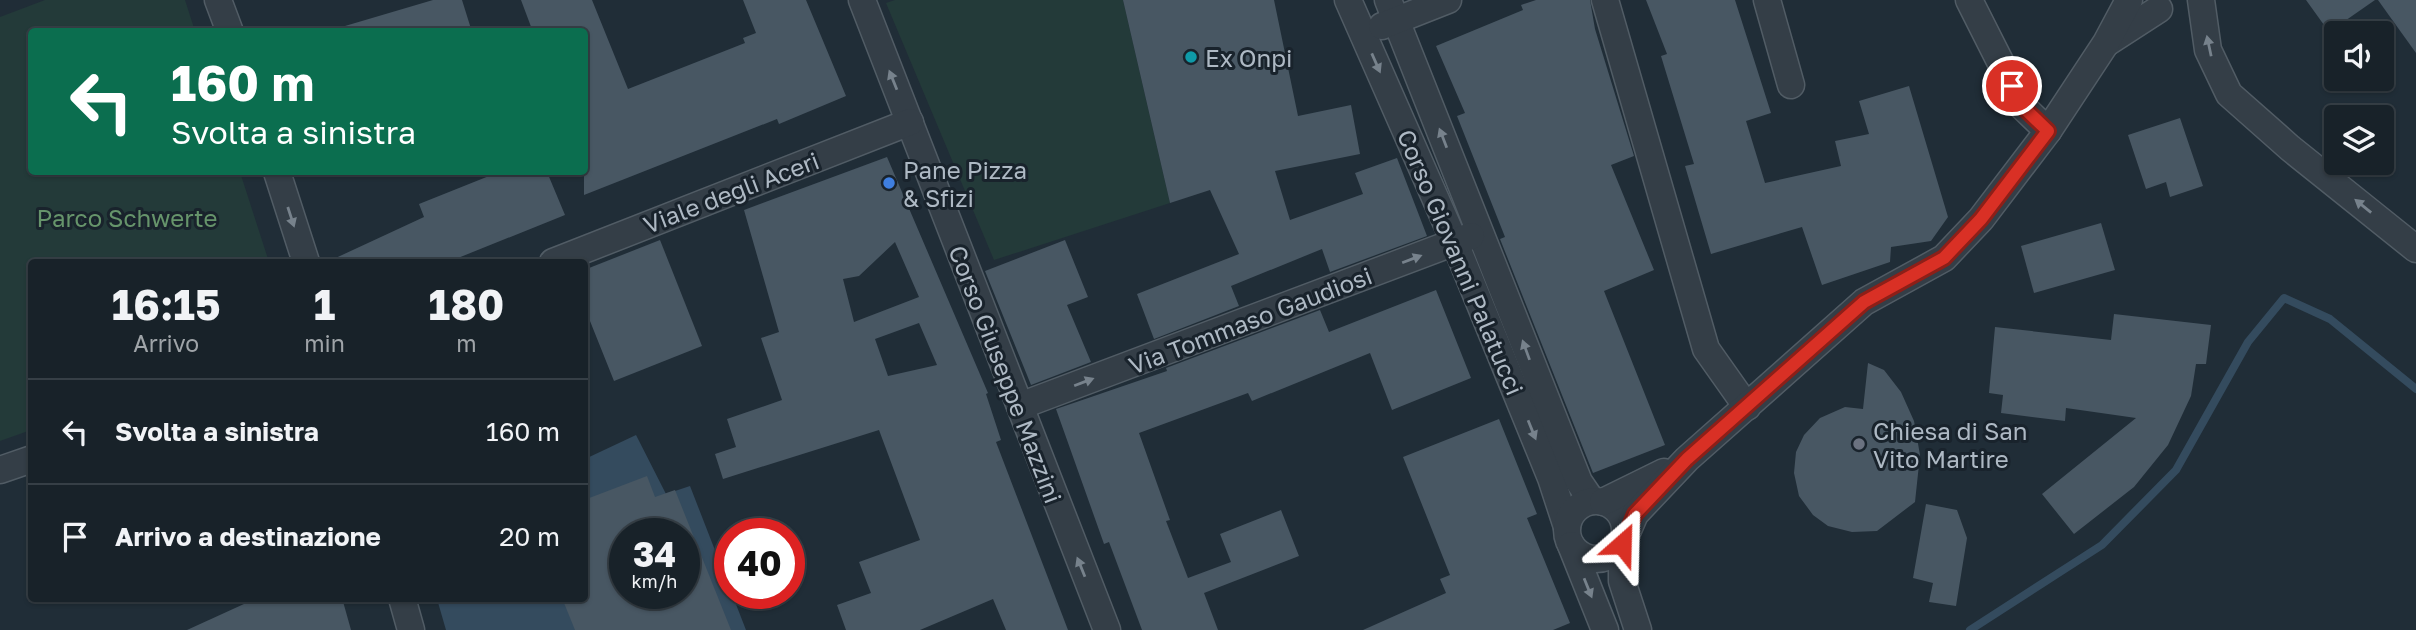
<!DOCTYPE html>
<html lang="it">
<head>
<meta charset="utf-8">
<style>
  :root { --surface:#182229; --page:#212a31; --text:#f1f3f6; --muted:#9fa4a8; --line:#363f46 }
  body { margin:0; font-family:"Golos Text",sans-serif; background:var(--page); color:var(--text); height:100vh; display:flex; flex-direction:column; font-size:26px; white-space:nowrap }
  * { box-sizing:border-box; margin:0 }
  p { font-size:23px; color:var(--muted) }
  .icon { flex:none; width:38px; height:38px; fill:none; stroke:currentColor; stroke-width:2; stroke-linecap:round; stroke-linejoin:round }
  .map { position:relative; flex:1; overflow:hidden }
  .details { position:absolute; left:28px; top:259px; width:560px; height:343px; display:flex; flex-direction:column; background:var(--surface); border-radius:7px; box-shadow:0 2px 5px #0004,0 0 0 2px var(--line) }
  .details>* { flex:none }
  .guide { position:absolute; left:28px; top:28px; width:560px; height:147px; border-radius:7px; box-shadow:0 2px 5px #0004,0 0 0 2px var(--line); background:#0b6e4f; color:#fff; overflow:hidden }
  .tools { position:absolute; left:2324px; top:21px; display:grid; gap:14px }
  .tools a { display:grid; place-items:center; width:70px; height:70px; border-radius:7px; background:var(--surface); box-shadow:0 2px 5px #0004,0 0 0 2px var(--line); font-size:35px }
  .speed { position:absolute; left:609px; top:518px; display:flex; gap:14px; font-size:35px; font-weight:700; text-align:center }
  .speed>* { display:grid; place-content:center; width:91px; height:91px; border-radius:50%; background:var(--surface); box-shadow:0 2px 5px #0004,0 0 0 2px var(--line); line-height:1 }
  .speed small { font-size:18px; font-weight:400 }
  .speed .limit { border:10px solid #d22; background:#fff; color:#111 }
  .pin { position:absolute; display:grid; place-items:center; width:60px; height:60px; color:#fff; margin:-30px; border:4px solid #fff; border-radius:50%; box-shadow:0 2px 7px #0007 }
  .me { position:absolute; width:77px; margin:-38px; rotate:25deg; stroke-linejoin:round; filter:drop-shadow(0 0 5px #0008) }
  .turn { display:flex; align-items:center; gap:24px; height:147px; padding:0 28px; font-size:32px }
  .turn .icon { width:91px; height:91px; stroke-width:2.5 }
  .turn b { display:block; font-size:49px; line-height:60px }
  .eta { display:flex; justify-content:space-evenly; align-items:center; height:119px; text-align:center }
  .eta b { font-size:42px; font-weight:700; line-height:49px }
  ul { padding:0; list-style:none }
  li { display:flex; align-items:center; gap:21px; height:105px; padding:0 28px; border-top:2px solid var(--line) }
  li div { flex:1 }
  li b { display:block; font-size:26px }
  li em { font-style:normal }
  .map>svg:first-child { display:block }
  .green { fill:#233a39 }
  .water { fill:#344b5e; fill-rule:evenodd }
  .lines { fill:none; stroke-linecap:round; stroke-linejoin:round }
  .stream { stroke:#344b5e; stroke-width:8 }
  .building { fill:#485763; fill-rule:evenodd }
  .minor-casing { stroke:#515c65; stroke-width:29 }
  .minor { stroke:#343e47; stroke-width:26 }
  .oneway { fill:#77828c }
  .route-casing { stroke:#8d1f18; stroke-width:18 }
  .route { stroke:#d93025; stroke-width:12 }
  .culture-dot { fill:#0f9aa8; stroke:#19232c; stroke-width:2.5 }
  .shop-dot { fill:#3f7fe0; stroke:#19232c; stroke-width:2.5 }
  .worship-dot { fill:#6b7280; stroke:#19232c; stroke-width:2.5 }
  .labels { text-anchor:middle; dominant-baseline:central; stroke-width:6; stroke-linejoin:round; paint-order:stroke }
  .poi-label { font-size:24px; fill:#aeb9c4; stroke:#19232c; text-anchor:start }
  .street-label { font-size:24px; fill:#aeb9c4; stroke:#19232c }
  .park-label { font-size:24px; fill:#66946b; stroke:#19232c }
</style>
</head>
<body>
<div class="map">
<svg width="2416" height="630" viewBox="0 0 2416 630">
  <rect width="100%" height="100%" fill="#202d37"/>
  <g class="green">
    <path d="M45 0H185L195 31 32 32V172H240L269 262H32L31 430 0 441V17Z"/>
    <path d="M895 0H1123L1170 203 994 260 886 3Z"/>
  </g>
  <path class="water" d="M636 435 666 494 690 486 746 630H446L437 599 584 598 585 459ZM625 534H684V593H625Z"/>
  <g class="lines">
    <path class="stream" d="M1970 630 2102 545 2176 470 2248 342 2284 298 2330 319 2416 389"/>
  </g>
  <g class="building">
    <path d="M433 0H462L472 32H346L345 26Z"/>
    <path d="M521 0H592L628 89 745 43 743 38 756 33 743 0H806L846 96 779 124 777 119 584 195V32H533Z"/>
    <path d="M1123 0H1274L1298 116 1351 105 1360 154 1275 171 1290 220 1363 194 1355 173 1397 158 1427 236 1330 272 1322 249 1231 286 1239 306 1154 339 1137 294 1239 254 1210 190 1170 203Z"/>
    <path d="M1536 0H1590L1595 29 1634 156 1611 165 1654 270 1604 291 1665 445 1593 473 1500 239 1505 237 1457 116 1465 113 1436 46 1523 10 1521 5Z"/>
    <path d="M1646 0H1735L1771 113 1746 121 1765 183 1841 166 1835 141 1869 134 1859 101 1909 86 1948 217 1931 241 1891 247 1890 262 1822 285 1802 227 1711 254 1685 166 1694 164 1661 56 1667 54Z"/>
    <path d="M2306 0H2375L2329 32Z"/>
    <path d="M2378 0H2416V53L2393 21Z"/>
    <path d="M2180 118 2203 186 2170 197 2166 182 2146 189 2128 135Z"/>
    <path d="M887 157 988 393 986 394 1001 440 996 442 1068 630H1006L993 599 920 630H846L837 605 871 593 859 562 920 540 879 430 723 479 715 454 736 447 727 419 782 400 761 338 779 332 744 210ZM895 242 919 297 854 322 843 279 859 276ZM919 323 937 365 888 376 875 339Z"/>
    <path d="M499 172H547L565 215 448 262H327L424 217 419 204Z"/>
    <path d="M2101 223 2115 270 2034 293 2021 246Z"/>
    <path d="M660 240 702 346 614 381 584 306V270Z"/>
    <path d="M1065 240 1088 297 1067 305 1091 362 1031 385 985 271Z"/>
    <path d="M1436 290 1471 378 1392 410 1370 353 1252 401 1248 393 1139 433 1170 520 1166 521 1188 578 1231 562 1220 534 1281 510 1299 556 1204 593 1218 630H1142L1109 542 1104 544 1056 409 1167 371 1166 368 1320 310 1329 332Z"/>
    <path d="M2114 314 2211 325 2206 364H2196L2191 396 2168 445 2134 487 2074 534 2042 494 2136 418 2066 408 2065 421 2001 413 2003 395 1989 393 1995 327 2111 340Z"/>
    <path d="M1868 363 1884 370 1901 392 1914 421 1920 455 1915 502 1877 531 1852 532 1828 526 1813 515 1799 496 1794 473 1796 452 1804 435 1820 418 1845 407 1863 409Z"/>
    <path d="M1499 419 1537 514 1527 518 1570 623 1553 630H1363L1446 593 1440 579 1450 575 1403 457Z"/>
    <path d="M647 476 655 497 675 490 731 630H575L562 598H584V500ZM625 534H684V593H625Z"/>
    <path d="M1926 504 1957 510 1967 538 1956 606 1929 602 1933 583 1913 578Z"/>
    <path d="M257 598H342L351 630H187Z"/>
  </g>
  <g class="lines">
    <g class="minor-casing">
      <g id="minor">
        <path d="M218 0 230 32"/>
        <path d="M862 0 1107 630"/>
        <path d="M1348 0 1455 243 1551 478 1567 527"/>
        <path d="M1388 0 1579 482 1592 501"/>
        <path d="M1605 0 1706 349 1747 407"/>
        <path d="M1767 0 1791 85"/>
        <path d="M1969 0 2023 107 2048 131"/>
        <path d="M2201 0 2208 50 2229 94 2290 148 2416 249"/>
        <path d="M1382 26 1448 0"/>
        <path d="M2108 42 2159 9"/>
        <path d="M277 172 306 262"/>
        <path d="M553 262 910 122"/>
        <path d="M1020 406 1471 236"/>
        <path d="M0 470 32 459"/>
        <circle cx="1596" cy="530" r="29"/>
        <path d="M1603 502 1664 472"/>
        <path d="M1571 545 1605 630"/>
        <path d="M402 598 411 630"/>
        <path d="M1638 630 1622 581V544L1635 514 1687 459 1864 302 1944 258 1981 219 2048 131 2106 43 2129 0"/>
      </g>
    </g>
    <use href="#minor" class="minor"/>
  </g>
  <defs><path id="oneway-solid" d="M-6-.8H1V-3.2L6.5 0L1 3.2V.8H-6Z" transform="scale(1.75)"/></defs>
  <g class="oneway">
    <use href="#oneway-solid" transform="translate(2209 46) rotate(-102)"/>
    <use href="#oneway-solid" transform="translate(1376 63) rotate(66)"/>
    <use href="#oneway-solid" transform="translate(893 80) rotate(-112)"/>
    <use href="#oneway-solid" transform="translate(1443 138) rotate(-111)"/>
    <use href="#oneway-solid" transform="translate(2363 206) rotate(-141)"/>
    <use href="#oneway-solid" transform="translate(291 217) rotate(72)"/>
    <use href="#oneway-solid" transform="translate(1412 259) rotate(-21)"/>
    <use href="#oneway-solid" transform="translate(1526 350) rotate(-110)"/>
    <use href="#oneway-solid" transform="translate(1084 382) rotate(-21)"/>
    <use href="#oneway-solid" transform="translate(1532 430) rotate(68)"/>
    <use href="#oneway-solid" transform="translate(1081 567) rotate(-112)"/>
    <use href="#oneway-solid" transform="translate(1588 588) rotate(68)"/>
  </g>
  <g class="lines">
    <g class="route-casing">
      <path id="route" d="M1622 544 1635 514 1687 459 1864 302 1944 258 1981 219 2048 131 2023 107 2012 86"/>
    </g>
    <use href="#route" class="route"/>
  </g>
  <circle class="culture-dot" cx="1191" cy="57" r="7"/>
  <circle class="shop-dot" cx="889" cy="183" r="7"/>
  <circle class="worship-dot" cx="1859" cy="444" r="7"/>
  <g class="labels">
    <g class="poi-label">
      <text x="1205" y="57">Ex Onpi</text>
      <text x="903" y="169">Pane Pizza<tspan x="903" dy="28">&amp; Sfizi</tspan></text>
      <text x="1873" y="430">Chiesa di San<tspan x="1873" dy="28">Vito Martire</tspan></text>
    </g>
    <g class="street-label">
      <text transform="translate(731 192) rotate(-21)">Viale degli Aceri</text>
      <text transform="translate(1461 262) rotate(67)">Corso Giovanni Palatucci</text>
      <text transform="translate(1250 320) rotate(-21)">Via Tommaso Gaudiosi</text>
      <text transform="translate(1006 374) rotate(69)">Corso Giuseppe Mazzini</text>
    </g>
    <g class="park-label">
      <text x="127" y="217">Parco Schwerte</text>
    </g>
  </g>
</svg>
<div class="tools">
<a><svg class="icon" aria-label="sound" viewBox="0 0 24 24"><path d="M4 9h4l5-4v14l-5-4H4zM17 9q2 3 0 6"/></svg></a>
<a><svg class="icon" aria-label="layers" viewBox="0 0 24 24"><path d="M12 4l9 5-9 5-9-5zM3 14l9 5 9-5"/></svg></a>
</div>
<div class="speed"><div>34<small>km/h</small></div><div class="limit">40</div></div>
<div class="pin" style="left:2012px;top:86px;background:#d93025"><svg class="icon" aria-label="arrive" viewBox="0 0 24 24"><path d="M6 21V4h12l-3 4 3 4H6"/></svg></div>
<svg class="me" style="left:1622px;top:544px" viewBox="-20 -20 40 40"><path d="M0-17L14 15 0 8-14 15z" fill="#d93025" stroke="#fff" stroke-width="4"/></svg>
<div class="guide">
<div class="turn"><svg class="icon" aria-label="left" viewBox="0 0 24 24"><path d="M17 20v-9H6M10 6l-5 5 5 5"/></svg><div><b>160 m</b>Svolta a sinistra</div></div>
</div>
<section class="details">
<div class="eta">
<div><b>16:15</b><p>Arrivo</p></div>
<div><b>1</b><p>min</p></div>
<div><b>180</b><p>m</p></div>
</div>
<ul>
<li><svg class="icon" aria-label="left" viewBox="0 0 24 24"><path d="M17 20v-9H6M10 6l-5 5 5 5"/></svg><div><b>Svolta a sinistra</b></div><em>160 m</em></li>
<li><svg class="icon" aria-label="arrive" viewBox="0 0 24 24"><path d="M6 21V4h12l-3 4 3 4H6"/></svg><div><b>Arrivo a destinazione</b></div><em>20 m</em></li>
</ul>
</section>
</div>
</body>
</html>
